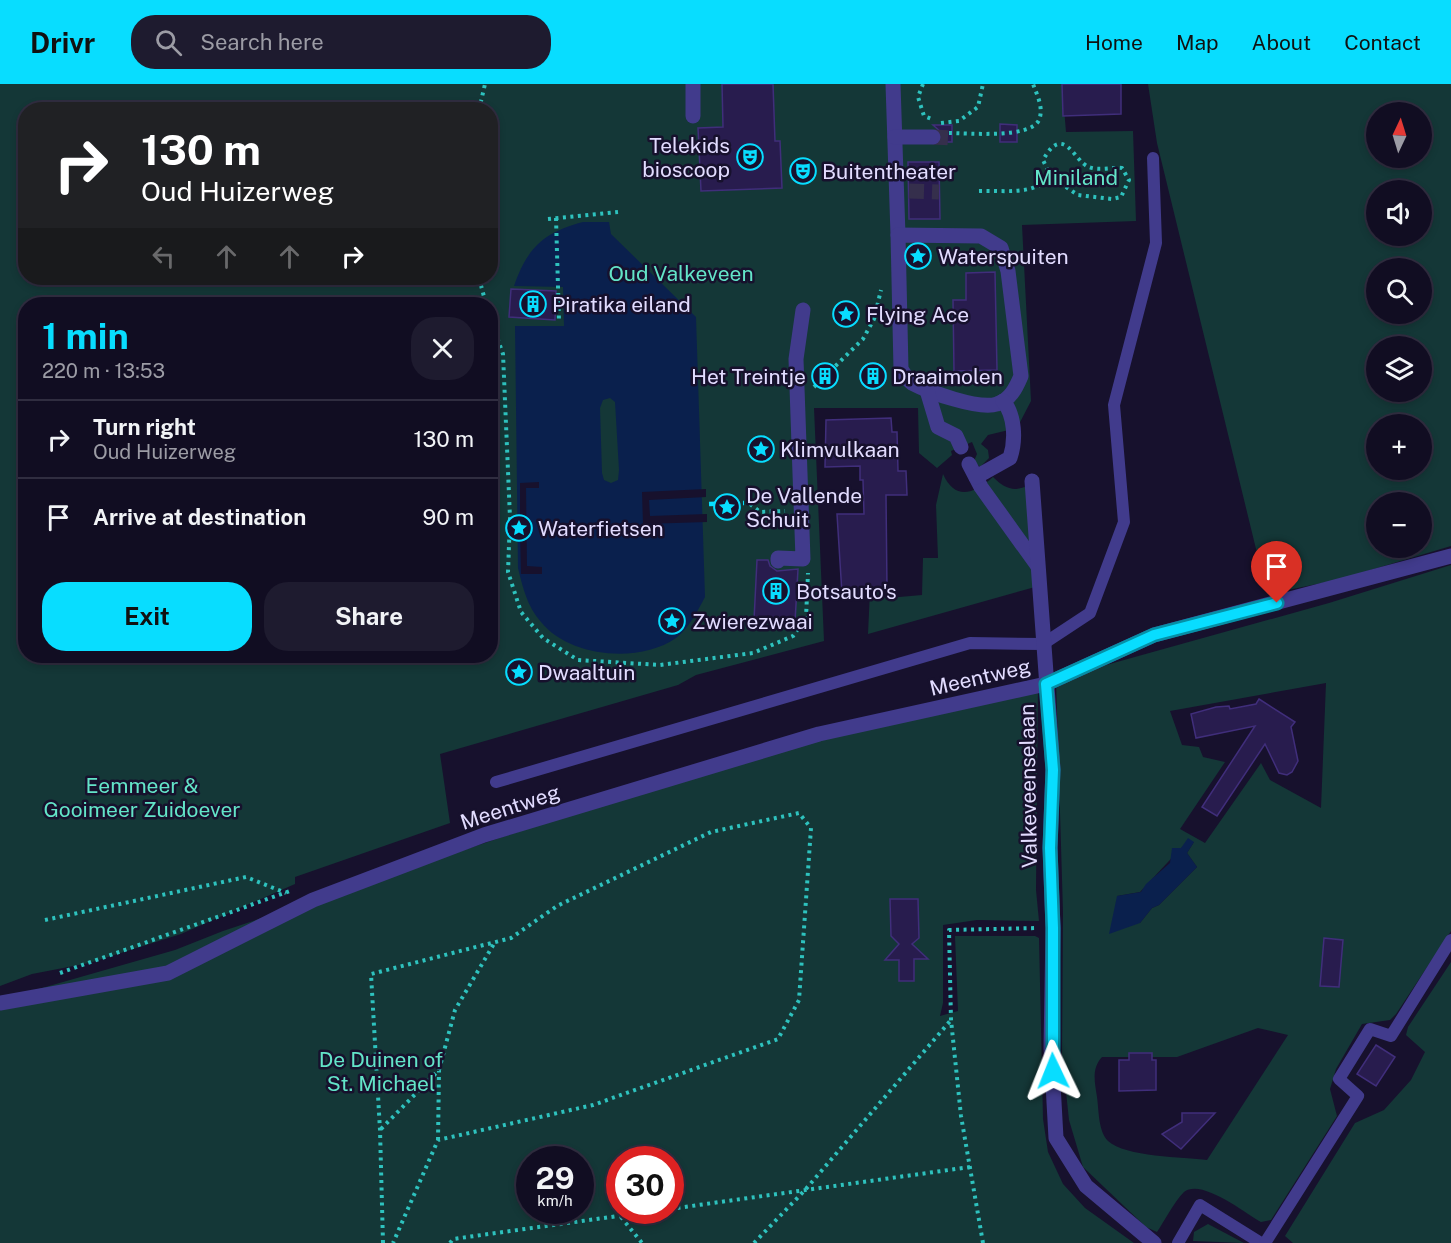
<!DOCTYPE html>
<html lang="en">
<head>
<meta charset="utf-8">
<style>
  :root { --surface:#110d22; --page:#1e1b2f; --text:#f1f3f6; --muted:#9c9ca5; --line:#302d40; --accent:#08ddff }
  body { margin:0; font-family:"Public Sans",sans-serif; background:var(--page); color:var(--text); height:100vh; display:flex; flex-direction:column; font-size:22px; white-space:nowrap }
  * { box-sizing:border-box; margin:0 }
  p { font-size:20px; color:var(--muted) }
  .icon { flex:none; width:33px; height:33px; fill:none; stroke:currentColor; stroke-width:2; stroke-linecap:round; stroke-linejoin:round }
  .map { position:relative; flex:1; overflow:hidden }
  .side { position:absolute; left:18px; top:213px; width:480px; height:366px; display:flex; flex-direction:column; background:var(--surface); border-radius:24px; box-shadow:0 3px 9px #0003,0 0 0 2px var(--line) }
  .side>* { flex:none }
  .banner { position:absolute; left:18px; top:18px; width:480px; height:183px; border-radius:24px; box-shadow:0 3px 9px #0003,0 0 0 2px var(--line); background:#202124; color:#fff; overflow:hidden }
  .needle { width:39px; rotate:4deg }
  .fabs { position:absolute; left:1366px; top:18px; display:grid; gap:12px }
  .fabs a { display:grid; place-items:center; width:66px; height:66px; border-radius:50%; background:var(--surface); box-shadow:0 3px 9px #0003,0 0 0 2px var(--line); font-size:30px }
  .speed { position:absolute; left:516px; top:1062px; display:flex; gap:12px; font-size:30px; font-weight:700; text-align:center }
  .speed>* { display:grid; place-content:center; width:78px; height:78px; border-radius:50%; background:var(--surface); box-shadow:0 3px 9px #0003,0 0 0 2px var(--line); line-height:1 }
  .speed small { font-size:15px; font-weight:400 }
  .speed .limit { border:9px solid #d22; background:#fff; color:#111 }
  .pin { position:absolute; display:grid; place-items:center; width:51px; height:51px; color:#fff; margin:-62px -26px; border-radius:50% 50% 50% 0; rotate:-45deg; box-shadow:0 0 6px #0007 }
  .pin .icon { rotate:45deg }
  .me { position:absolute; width:66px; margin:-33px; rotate:358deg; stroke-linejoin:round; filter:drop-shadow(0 0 4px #0008) }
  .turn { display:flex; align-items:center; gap:21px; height:126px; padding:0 24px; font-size:27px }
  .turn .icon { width:78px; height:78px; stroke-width:2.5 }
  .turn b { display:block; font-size:42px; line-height:51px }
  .lanes { display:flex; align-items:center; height:57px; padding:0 24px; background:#0003; justify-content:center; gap:30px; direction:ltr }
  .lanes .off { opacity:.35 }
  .round { display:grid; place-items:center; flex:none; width:63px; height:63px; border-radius:24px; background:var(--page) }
  .head { display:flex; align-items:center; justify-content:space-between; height:102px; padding:0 24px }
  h1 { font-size:36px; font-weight:700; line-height:45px; color:var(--accent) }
  .button { display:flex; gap:12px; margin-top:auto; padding:12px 24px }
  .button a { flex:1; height:69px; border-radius:24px; background:var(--accent); color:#111; font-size:24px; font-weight:700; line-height:69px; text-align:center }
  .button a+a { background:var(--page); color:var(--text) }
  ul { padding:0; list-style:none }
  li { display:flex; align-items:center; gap:18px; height:78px; padding:0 24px; border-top:2px solid var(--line) }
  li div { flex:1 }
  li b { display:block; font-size:22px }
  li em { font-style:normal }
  header { display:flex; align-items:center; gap:36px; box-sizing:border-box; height:84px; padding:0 30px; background:var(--accent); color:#111 }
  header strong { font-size:28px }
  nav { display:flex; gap:33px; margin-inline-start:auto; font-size:21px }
  .search { width:420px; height:54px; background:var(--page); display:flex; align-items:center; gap:15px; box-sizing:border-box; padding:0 21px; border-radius:24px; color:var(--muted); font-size:22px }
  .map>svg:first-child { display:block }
  .green { fill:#143737; fill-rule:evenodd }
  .water { fill:#0a204d; fill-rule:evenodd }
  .pier { fill:#17112d }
  .building { fill:#281c4e; stroke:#402e7b; stroke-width:1.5 }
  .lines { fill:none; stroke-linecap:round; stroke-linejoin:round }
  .street-tunnel { stroke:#352f4c; stroke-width:15; stroke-dasharray:15 8; stroke-linecap:butt }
  .path { stroke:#2ec2be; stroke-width:4; stroke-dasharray:3 4.5; stroke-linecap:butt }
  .lane { stroke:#413b8c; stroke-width:12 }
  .street { stroke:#413b8c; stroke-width:15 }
  .rail { stroke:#08ddff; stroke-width:4.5; stroke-dasharray:9 8; stroke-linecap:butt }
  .route-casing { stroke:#0590a6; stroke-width:15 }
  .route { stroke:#08ddff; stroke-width:10 }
  .labels { text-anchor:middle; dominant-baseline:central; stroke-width:5; stroke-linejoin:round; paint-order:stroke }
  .poi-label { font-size:21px; fill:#e2dcff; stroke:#17112d; text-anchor:start }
  .park-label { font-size:21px; fill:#63e4c8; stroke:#17112d }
  .street-label { font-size:21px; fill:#e2dcff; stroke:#17112d }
</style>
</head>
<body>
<header>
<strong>Drivr</strong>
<div class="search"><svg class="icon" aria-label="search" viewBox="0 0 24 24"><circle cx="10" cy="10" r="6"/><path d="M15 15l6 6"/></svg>Search here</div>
<nav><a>Home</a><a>Map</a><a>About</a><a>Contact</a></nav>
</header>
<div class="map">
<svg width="1451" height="1159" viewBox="0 0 1451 1159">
  <rect width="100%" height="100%" fill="#17112d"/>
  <g class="green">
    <path d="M0 0H1062L1066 48 1133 47 1136 137 1022 141 1031 317 1017 344 988 351 981 360 988 366 989 374 980 383 974 377 977 370 972 358 951 367 952 371 937 384 919 369 918 324H814L824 557 696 591 678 601 440 670 450 739 295 793V800L181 850 89 879 32 890 0 902ZM26 26H490V194H26ZM26 220H490V572H26Z"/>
    <path d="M1148 0H1451V462L1337 496 1267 510 1157 59ZM1377 28H1422V74H1377ZM1377 106H1422V152H1377ZM1377 184H1422V230H1377ZM1377 262H1422V308H1377ZM1377 340H1422V386H1377ZM1377 418H1422V464H1377Z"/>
    <path d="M943 390C955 417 974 410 993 393 1004 404 1014 409 1029 401L1035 503 868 550 870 507H884L888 514 922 511 923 474H938L936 421Z"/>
    <path d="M1451 481V847L1396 930 1390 936 1362 940 1336 985 1330 1005 1337 1032 1271 1136 1261 1138C1245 1129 1201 1094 1184 1108 1174 1118 1165 1136 1157 1148L1146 1143 1083 1083 1069 1036 1062 970 1063 828 1056 595 1329 519ZM1326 599 1321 724 1270 696 1261 679 1205 759 1180 745 1225 678 1203 673 1199 663 1182 661 1170 627ZM1194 758 1187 769 1197 783 1159 821 1152 824 1140 839 1117 812 1140 808 1181 764ZM1258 944 1288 951 1207 1076C1184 1073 1125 1073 1108 1057 1098 1047 1099 1026 1097 1013 1095 999 1091 985 1102 973H1177Z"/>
    <path d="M1038 602 1036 806 1039 837 977 836 943 841V919L940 932 958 927 955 852H1035L1039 854 1043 1035 1048 1068 1063 1100 1085 1124 1134 1159H0V916L175 866 223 847 562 733 840 648ZM530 1076H580V1126H530ZM620 1076H670V1126H620Z"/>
    <path d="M1451 878V1159H1293L1285 1152 1355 1039 1384 1026 1411 996 1425 968 1406 951 1408 943Z"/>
    <path d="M1208 1140 1244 1159 1193 1157 1194 1148Z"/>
  </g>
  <g class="water">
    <path d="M583 138H609L611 150 696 233 705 513C697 528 689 544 676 554 639 580 569 573 541 538 527 522 523 504 518 484L515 242H564L563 203 514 202C527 164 544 148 583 138ZM610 314 615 318 619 386 618 396 611 399 604 396 602 389 600 324 603 316Z"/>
    <path d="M1188 754 1194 758 1187 769 1197 783 1159 821 1152 824 1140 839 1109 850 1117 812 1141 808 1146 800 1170 779 1172 764H1181Z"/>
  </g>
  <g class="pier">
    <path d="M539 398V404H526L527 482 542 483V490H521L520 447H517V441L520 440V399Z"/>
    <path d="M706 405V413L649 416 650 432 707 430V438L643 440 642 408Z"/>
  </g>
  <g class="building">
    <path d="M722 0H773L775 57H780L782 104 701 107 698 44 723 43Z"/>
    <path d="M1062 0H1121V30L1063 32Z"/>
    <path d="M1000 40 1017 41V58H1000Z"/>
    <path d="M933 41H952V58H941L942 49Z"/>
    <path d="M908 78H939L940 135H909Z"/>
    <path d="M995 188 997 286 954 287 953 216H966V189Z"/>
    <path d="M511 205 556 207 555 236 509 233Z"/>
    <circle cx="873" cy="292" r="13"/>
    <path d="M891 334 892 348H897L898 387H906L907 411H886L887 505 859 506V510H842L837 430H864L863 396H860V382L825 383 826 336Z"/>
    <path d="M757 476H768L770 482 777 487 798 485 795 538 754 536Z"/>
    <path d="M1259 615 1295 638 1291 643 1298 677 1292 688 1287 691 1279 689 1265 660 1217 732 1202 723 1255 642 1196 654 1191 630 1216 623 1229 622 1230 625 1256 620Z"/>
    <path d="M890 815H918L919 854 912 860 928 875H914V897H899V876H885L899 860 891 852Z"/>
    <path d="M1324 854 1343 856 1339 903 1320 902Z"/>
    <path d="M1376 961 1395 973 1376 1002 1357 990Z"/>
    <path d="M1129 969H1152V976H1156V1006L1119 1007V976H1129Z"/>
    <path d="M1182 1029H1215L1181 1065 1162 1050 1182 1038Z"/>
  </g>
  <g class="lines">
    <g class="street-tunnel">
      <path d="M933 53 951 54"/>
      <path d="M909 107 939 108"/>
    </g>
    <g class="path">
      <path d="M923 0 918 13 924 32 932 35"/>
      <path d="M479 26 485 0"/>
      <path d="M941 39 959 37 978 23 983 0"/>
      <path d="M949 49C968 49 1030 55 1039 36 1044 24 1037 11 1033 0"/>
      <path d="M979 107C1005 106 1031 112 1051 93L1043 76C1064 38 1074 78 1089 83 1099 87 1111 83 1122 84L1129 96 1121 113 1112 115 1078 111 1051 93"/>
      <path d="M556 134 559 237"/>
      <path d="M548 135 618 128"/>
      <path d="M479 194 486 220"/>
      <path d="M490 233 503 270 510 434 508 488 521 528 543 554 578 576 660 581 753 569 793 552 806 534 808 489"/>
      <path d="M814 303 863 255 874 235 881 206"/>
      <path d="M750 420 760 428 785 427"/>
      <path d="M45 836 246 793 286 809"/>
      <path d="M60 889 290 807"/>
      <path d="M381 1045 439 986 455 926 495 858"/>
      <path d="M438 1056 439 987"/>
      <path d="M670 1125 970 1083"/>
      <path d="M621 1133 642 1159"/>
      <path d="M383 1159 380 1046 371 890 511 854 557 822 711 748 799 729 811 744 799 916 778 955 593 1021 438 1056 393 1159"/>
      <path d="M450 1159 453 1155 661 1126"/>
      <path d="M754 1159 805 1106 951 936"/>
      <path d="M983 1159 961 1032 951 936 949 846 1037 844"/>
    </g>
    <g class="lane">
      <path d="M496 698 970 559 1043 560 1090 529 1124 438 1114 321 1156 159 1153 74"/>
      <path d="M1178 1159 1200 1121 1261 1159"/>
      <path d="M1265 1159 1358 1012 1339 995 1370 945 1391 952 1451 856"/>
    </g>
    <g class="street">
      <path d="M893 0 898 151"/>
      <path d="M693 32V0"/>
      <path d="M895 53H933"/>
      <path d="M898 151 981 152 1001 164 1008 187 1021 292C1016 304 1010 316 997 320 979 326 929 308 912 299 907 296 904 289 901 285Z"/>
      <path d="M926 303 938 343 956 352 961 363"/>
      <path d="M969 380 981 403 1037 481"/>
      <path d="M976 393 1010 374C1016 356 1015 331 1003 317"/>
      <path d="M1032 397 1053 685 1050 763 1053 844 1051 964 1056 1054 1086 1102 1154 1159"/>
      <path d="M778 477V474L803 475 796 275 803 226"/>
      <path d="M0 919 168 889 313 816 484 751 819 650 1046 600 1154 551 1451 472"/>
    </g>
    <path class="rail" d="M709 420 744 419"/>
  </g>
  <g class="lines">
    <g class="route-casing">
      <path id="route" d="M1053 987V844L1050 764 1053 686 1046 600 1154 551 1277 519"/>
    </g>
    <use href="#route" class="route"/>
  </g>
  <defs>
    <g id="theatre-ring" transform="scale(1.35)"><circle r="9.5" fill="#17112d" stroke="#08ddff" stroke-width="1.5"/><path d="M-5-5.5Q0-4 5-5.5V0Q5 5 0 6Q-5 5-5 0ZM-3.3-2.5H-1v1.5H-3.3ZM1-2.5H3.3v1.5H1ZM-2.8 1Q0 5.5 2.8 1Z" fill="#08ddff"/></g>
    <g id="sight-ring" transform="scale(1.35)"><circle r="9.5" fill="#17112d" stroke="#08ddff" stroke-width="1.5"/><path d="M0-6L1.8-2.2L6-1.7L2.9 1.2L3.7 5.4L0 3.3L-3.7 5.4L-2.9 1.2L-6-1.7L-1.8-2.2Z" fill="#08ddff"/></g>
    <g id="building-ring" transform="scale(1.35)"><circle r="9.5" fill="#17112d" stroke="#08ddff" stroke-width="1.5"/><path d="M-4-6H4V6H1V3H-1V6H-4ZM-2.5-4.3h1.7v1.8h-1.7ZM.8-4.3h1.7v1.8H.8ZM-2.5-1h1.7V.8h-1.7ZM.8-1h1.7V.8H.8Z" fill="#08ddff"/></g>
  </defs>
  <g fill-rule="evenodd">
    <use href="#theatre-ring" x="750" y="73"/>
    <use href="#theatre-ring" x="803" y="87"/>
    <use href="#sight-ring" x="918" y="172"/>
    <use href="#building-ring" x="533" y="220"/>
    <use href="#sight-ring" x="846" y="230"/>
    <use href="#building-ring" x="825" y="292"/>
    <use href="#building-ring" x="873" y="292"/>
    <use href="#sight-ring" x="761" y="365"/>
    <use href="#sight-ring" x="727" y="423"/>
    <use href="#sight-ring" x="519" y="444"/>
    <use href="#building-ring" x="776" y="507"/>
    <use href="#sight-ring" x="672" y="537"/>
    <use href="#sight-ring" x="519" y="588"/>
  </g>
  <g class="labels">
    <g class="poi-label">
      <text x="730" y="61" text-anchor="end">Telekids<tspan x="730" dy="24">bioscoop</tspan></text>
      <text x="822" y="87">Buitentheater</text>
      <text x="938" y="172">Waterspuiten</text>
      <text x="552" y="220">Piratika eiland</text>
      <text x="866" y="230">Flying Ace</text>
      <text x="806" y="292" text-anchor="end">Het Treintje</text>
      <text x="892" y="292">Draaimolen</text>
      <text x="780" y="365">Klimvulkaan</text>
      <text x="746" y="411">De Vallende<tspan x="746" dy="24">Schuit</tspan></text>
      <text x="538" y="444">Waterfietsen</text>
      <text x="796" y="507">Botsauto's</text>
      <text x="692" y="537">Zwierezwaai</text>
      <text x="538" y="588">Dwaaltuin</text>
    </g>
    <g class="park-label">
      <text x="1076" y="93">Miniland</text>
      <text x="681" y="189">Oud Valkeveen</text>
      <text x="142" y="701">Eemmeer &amp;<tspan x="142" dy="24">Gooimeer Zuidoever</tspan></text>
      <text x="381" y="975">De Duinen of<tspan x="381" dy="24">St. Michael</tspan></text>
    </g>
    <g class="street-label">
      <text transform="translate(980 593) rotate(-13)">Meentweg</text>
      <text transform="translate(1028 702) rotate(-91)">Valkeveenselaan</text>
      <text transform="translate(510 723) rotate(-18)">Meentweg</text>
    </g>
  </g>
</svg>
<div class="fabs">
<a><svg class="needle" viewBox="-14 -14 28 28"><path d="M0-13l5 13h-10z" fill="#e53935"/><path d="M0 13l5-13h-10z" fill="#9c9ca5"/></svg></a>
<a><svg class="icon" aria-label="sound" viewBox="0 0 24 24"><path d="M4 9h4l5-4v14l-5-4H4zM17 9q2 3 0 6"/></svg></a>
<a><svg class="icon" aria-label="search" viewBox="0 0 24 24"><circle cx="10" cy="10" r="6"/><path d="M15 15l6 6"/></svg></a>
<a><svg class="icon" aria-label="layers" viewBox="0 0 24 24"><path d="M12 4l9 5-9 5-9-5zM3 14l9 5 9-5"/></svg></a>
<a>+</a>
<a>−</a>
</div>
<div class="speed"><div>29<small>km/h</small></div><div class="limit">30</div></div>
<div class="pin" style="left:1277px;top:519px;background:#d93025"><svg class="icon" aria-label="arrive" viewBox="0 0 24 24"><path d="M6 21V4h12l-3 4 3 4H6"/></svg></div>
<svg class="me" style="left:1053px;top:987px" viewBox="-20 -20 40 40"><path d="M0-17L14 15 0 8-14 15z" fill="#08ddff" stroke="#fff" stroke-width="4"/></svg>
<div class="banner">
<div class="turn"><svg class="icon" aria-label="right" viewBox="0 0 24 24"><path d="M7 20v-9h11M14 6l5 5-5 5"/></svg><div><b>130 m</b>Oud Huizerweg</div></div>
<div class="lanes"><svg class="icon off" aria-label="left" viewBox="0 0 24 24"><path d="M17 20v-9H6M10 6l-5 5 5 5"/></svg><svg class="icon off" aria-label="ahead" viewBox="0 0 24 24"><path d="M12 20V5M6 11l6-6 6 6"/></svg><svg class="icon off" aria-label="ahead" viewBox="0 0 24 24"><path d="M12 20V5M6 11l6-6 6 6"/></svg><svg class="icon" aria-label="right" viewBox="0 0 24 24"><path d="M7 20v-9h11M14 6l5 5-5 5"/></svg></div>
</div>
<section class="side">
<div class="head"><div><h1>1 min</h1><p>220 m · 13:53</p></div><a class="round"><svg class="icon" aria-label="close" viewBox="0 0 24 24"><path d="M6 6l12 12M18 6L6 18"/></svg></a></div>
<ul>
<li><svg class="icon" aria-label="right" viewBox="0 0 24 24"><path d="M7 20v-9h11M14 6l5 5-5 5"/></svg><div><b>Turn right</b><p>Oud Huizerweg</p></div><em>130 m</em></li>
<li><svg class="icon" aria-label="arrive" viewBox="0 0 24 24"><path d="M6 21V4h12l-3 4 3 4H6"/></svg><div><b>Arrive at destination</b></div><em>90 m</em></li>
</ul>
<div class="button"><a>Exit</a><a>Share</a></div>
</section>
</div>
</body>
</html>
